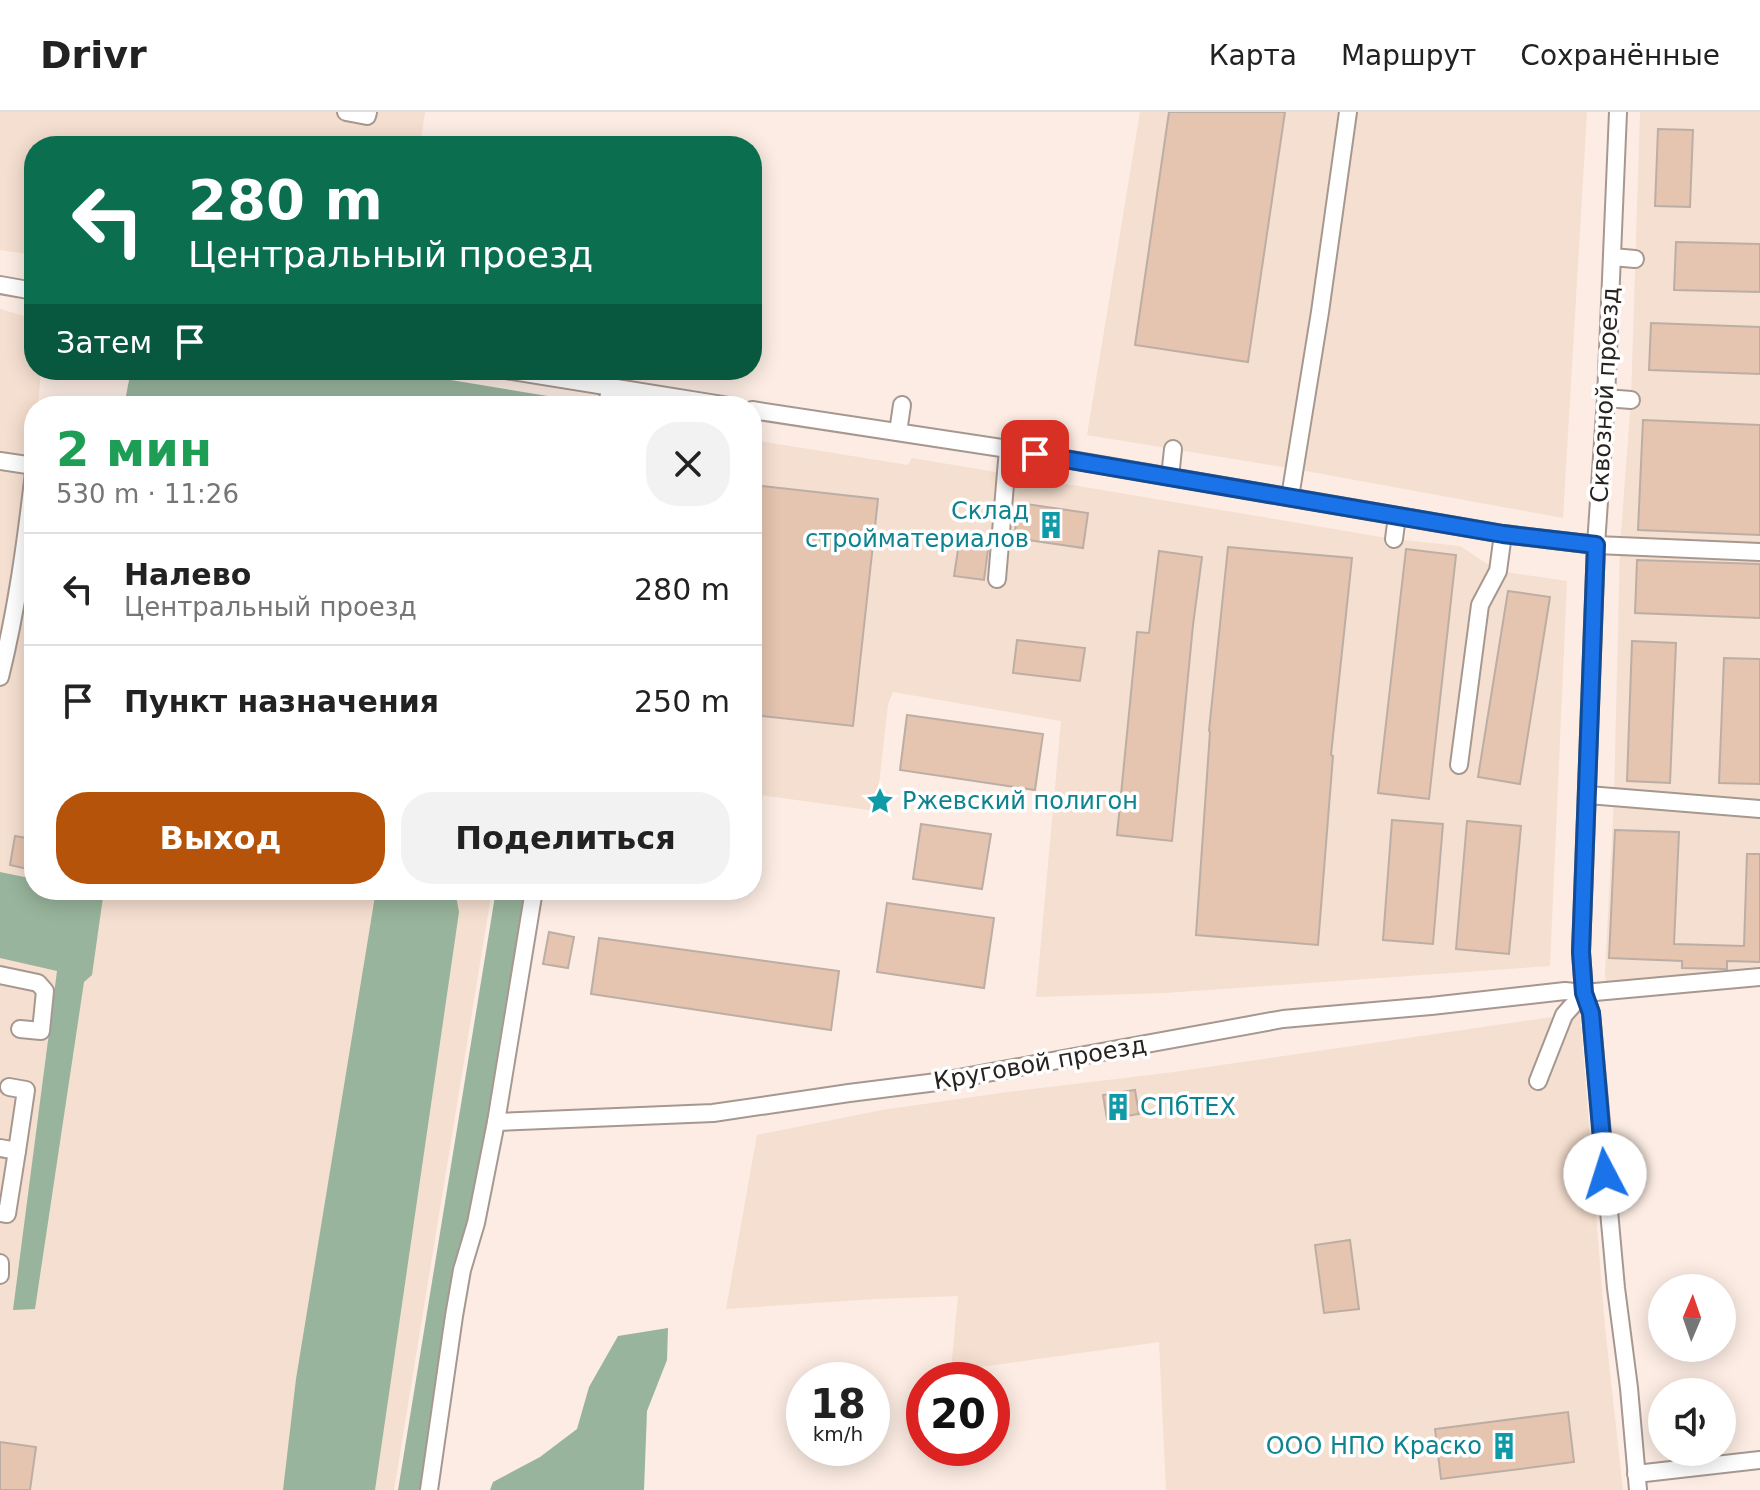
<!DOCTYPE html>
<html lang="ru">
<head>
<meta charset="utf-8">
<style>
  :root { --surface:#fff; --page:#f2f2f2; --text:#222; --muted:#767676; --line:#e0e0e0; --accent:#b45309 }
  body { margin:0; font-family:"DejaVu Sans",sans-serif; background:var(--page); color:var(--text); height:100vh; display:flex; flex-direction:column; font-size:30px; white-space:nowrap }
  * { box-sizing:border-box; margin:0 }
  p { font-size:26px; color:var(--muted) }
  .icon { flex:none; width:44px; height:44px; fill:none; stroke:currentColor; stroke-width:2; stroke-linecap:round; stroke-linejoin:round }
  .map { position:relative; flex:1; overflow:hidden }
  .drawer { position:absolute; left:24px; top:284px; width:738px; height:504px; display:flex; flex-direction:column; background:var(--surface); border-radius:32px; box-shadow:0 4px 20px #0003 }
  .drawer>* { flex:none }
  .top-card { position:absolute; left:24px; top:24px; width:738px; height:244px; border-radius:32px; box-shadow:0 4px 20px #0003; background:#0b6e4f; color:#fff; overflow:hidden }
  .needle { width:52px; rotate:2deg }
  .buttons { position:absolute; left:1648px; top:1162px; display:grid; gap:16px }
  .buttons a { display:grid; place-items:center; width:88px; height:88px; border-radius:50%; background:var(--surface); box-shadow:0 4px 20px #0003; font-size:40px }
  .speed { position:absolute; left:786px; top:1250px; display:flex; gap:16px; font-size:40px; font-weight:700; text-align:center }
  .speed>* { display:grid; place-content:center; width:104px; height:104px; border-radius:50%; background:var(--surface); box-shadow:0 4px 20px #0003; line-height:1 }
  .speed small { font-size:20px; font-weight:400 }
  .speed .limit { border:12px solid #d22; background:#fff; color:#111 }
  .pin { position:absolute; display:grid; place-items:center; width:68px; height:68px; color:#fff; margin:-34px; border-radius:16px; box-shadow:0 4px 12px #0006 }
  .me { position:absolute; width:88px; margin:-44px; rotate:355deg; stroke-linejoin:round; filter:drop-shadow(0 0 6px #0008) }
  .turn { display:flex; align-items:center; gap:28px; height:168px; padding:0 32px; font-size:36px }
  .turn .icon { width:104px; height:104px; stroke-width:2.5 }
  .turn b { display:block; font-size:56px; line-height:68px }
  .then { display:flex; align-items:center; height:76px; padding:0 32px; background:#0003; gap:16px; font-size:30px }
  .round { display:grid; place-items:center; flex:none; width:84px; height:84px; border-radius:32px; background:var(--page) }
  .overview { display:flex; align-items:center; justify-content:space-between; height:136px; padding:0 32px }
  h1 { font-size:48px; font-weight:700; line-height:60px; color:#1e9e55 }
  .button { display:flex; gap:16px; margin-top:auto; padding:16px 32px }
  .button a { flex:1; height:92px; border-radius:32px; background:var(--accent); color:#fff; font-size:32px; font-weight:700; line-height:92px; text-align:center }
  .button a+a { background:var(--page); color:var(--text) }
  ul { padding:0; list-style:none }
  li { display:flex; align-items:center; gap:24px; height:112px; padding:0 32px; border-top:2px solid var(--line) }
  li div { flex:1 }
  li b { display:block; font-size:30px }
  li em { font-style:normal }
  header { display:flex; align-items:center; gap:48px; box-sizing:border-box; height:112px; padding:0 40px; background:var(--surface); border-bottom:2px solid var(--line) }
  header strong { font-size:38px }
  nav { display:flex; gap:44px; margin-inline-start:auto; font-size:28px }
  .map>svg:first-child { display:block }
  .built { fill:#f5dfd0 }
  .forest { fill:#98b49c }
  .building { fill:#e5c4b0; stroke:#bcaea4; stroke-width:2 }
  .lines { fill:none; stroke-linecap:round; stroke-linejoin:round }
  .minor-casing { stroke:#a7988f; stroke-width:20 }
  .minor { stroke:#fff; stroke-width:16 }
  .route-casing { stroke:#114b97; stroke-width:20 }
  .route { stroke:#1a73e8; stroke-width:14 }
  .labels { text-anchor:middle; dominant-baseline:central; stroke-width:7; stroke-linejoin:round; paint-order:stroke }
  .street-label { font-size:24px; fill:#292320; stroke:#fff }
  .culture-label { font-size:24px; fill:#0d838f; stroke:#fff; text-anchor:end }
</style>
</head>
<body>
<header>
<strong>Drivr</strong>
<nav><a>Карта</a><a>Маршрут</a><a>Сохранённые</a></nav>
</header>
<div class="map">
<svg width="1760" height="1378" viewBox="0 0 1760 1378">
  <rect width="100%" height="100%" fill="#fcece3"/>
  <g class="built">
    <path d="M0 0H425L420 34H34V143L0 138Z"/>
    <path d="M1140 0H1587L1563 406 1295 357 1087 323Z"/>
    <path d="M1640 0H1760V856L1606 872 1605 860 1614 686 1620 434 1631 288Z"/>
    <path d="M0 197 34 207V258H41L38 294H34V778H492L394 1378H0Z"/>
    <path d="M752 328 908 353 912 346 1393 427 1460 434 1498 459 1567 469 1550 854 1165 881 1036 885 1061 609 893 580 888 592 876 699 752 682Z"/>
    <path d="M1580 901 1605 1215 1623 1378H1166L1159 1230 951 1259 958 1184 875 1187 726 1197 757 1023 882 998 1008 980 1166 961Z"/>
  </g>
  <g class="forest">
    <path d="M131 258H390L584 290 583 294H124Z"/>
    <path d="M0 760 34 767V778H104L92 863 84 870 35 1197 13 1198 57 859 0 846Z"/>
    <path d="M376 778H455L459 800 375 1378H283L296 1267Z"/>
    <path d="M496 778H524L489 1013 470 1105 452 1176 420 1378H398Z"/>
    <path d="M668 1216 667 1248 647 1299 644 1378H490L493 1370 540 1345 577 1317 589 1275 618 1224Z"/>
  </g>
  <g class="building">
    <path d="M1169 0H1285L1248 250 1135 233Z"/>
    <path d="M1658 17 1693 18 1690 95 1655 94Z"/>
    <path d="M1676 130 1760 132V180L1674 178Z"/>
    <path d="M1651 211 1760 215V262L1649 258Z"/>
    <path d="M1643 308 1760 313V423L1638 418Z"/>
    <path d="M752 373 878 387 853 614 752 603Z"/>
    <path d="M1019 391 1088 401 1083 436 1014 426Z"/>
    <path d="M960 425 989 430 984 468 954 464Z"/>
    <path d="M1228 435 1352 446 1331 643 1333 644 1318 833 1196 823 1210 620 1209 619Z"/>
    <path d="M1406 437 1456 443 1429 687 1378 681Z"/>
    <path d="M1159 439 1202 445 1193 513 1172 729 1117 723 1137 520 1149 521Z"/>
    <path d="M1637 448 1760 452V506L1635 501Z"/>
    <path d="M1508 479 1550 485 1520 672 1478 665Z"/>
    <path d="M1017 528 1085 536 1080 569 1013 561Z"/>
    <path d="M1632 529 1676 531 1670 671 1627 669Z"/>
    <path d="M1724 546 1760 547V672L1719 671Z"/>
    <path d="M907 603 1043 622 1035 678 900 658Z"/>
    <path d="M1392 708 1443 712 1433 832 1383 828Z"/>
    <path d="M1467 709 1521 714 1509 842 1456 837Z"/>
    <path d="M921 712 991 722 982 777 913 767Z"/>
    <path d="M1615 718 1679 720 1674 832 1744 834 1747 742H1760V850L1727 849V857H1724L1682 856V849L1609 846Z"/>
    <path d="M15 724 33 727 28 757 10 753Z"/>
    <path d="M887 791 994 806 984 876 877 860Z"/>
    <path d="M549 820 574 825 568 856 543 852Z"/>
    <path d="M599 826 839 859 831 918 591 882Z"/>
    <path d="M1135 978 1139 1002 1107 1007 1103 983Z"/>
    <path d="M1350 1128 1359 1197 1324 1201 1315 1133Z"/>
    <path d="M1568 1300 1574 1350 1441 1367 1435 1317Z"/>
    <path d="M0 1330 36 1335 30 1378H0Z"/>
  </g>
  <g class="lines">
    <g class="minor-casing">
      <g id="minor">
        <path d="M346 0 367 4 368 0"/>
        <path d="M1618 0 1606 286 1596 433 1581 840 1584 881 1591 901 1616 1176 1629 1276 1638 1378"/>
        <path d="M1612 145 1635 147"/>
        <path d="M0 173 34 179"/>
        <path d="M505 258 729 294"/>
        <path d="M1606 286 1631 288"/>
        <path d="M607 294 610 276"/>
        <path d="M752 298 1008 337 1503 422 1596 433 1760 440"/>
        <path d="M898 320 902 293"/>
        <path d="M0 349 34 354"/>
        <path d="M1170 365 1173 337"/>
        <path d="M1290 385 1320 200 1348 0"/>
        <path d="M1394 427 1397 404"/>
        <path d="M997 467 1008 337"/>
        <path d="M0 565C17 497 26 429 34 360"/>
        <path d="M1459 653 1480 493 1498 459 1503 422"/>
        <path d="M1588 683 1760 697"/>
        <path d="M0 863 38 871 45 879 41 919 20 917"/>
        <path d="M1538 969 1564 903 1572 894"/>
        <path d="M496 1010 713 1001 849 981 937 970 1283 907 1431 894 1565 879 1584 881 1760 865"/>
        <path d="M0 1036 17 1039 26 978 9 975"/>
        <path d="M0 1101 7 1102 17 1039"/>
        <path d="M0 1151V1163"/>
        <path d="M1636 1362 1760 1348"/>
        <path d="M429 1378 454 1204 462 1158 476 1111 496 1010 534 778"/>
      </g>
    </g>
    <use href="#minor" class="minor"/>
  </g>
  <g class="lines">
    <g class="route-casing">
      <path id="route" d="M1035 342 1503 422 1596 433 1581 840 1584 881 1591 901 1605 1062"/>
    </g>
    <use href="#route" class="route"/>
  </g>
  <defs>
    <g id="building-bare" transform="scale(2.16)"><path d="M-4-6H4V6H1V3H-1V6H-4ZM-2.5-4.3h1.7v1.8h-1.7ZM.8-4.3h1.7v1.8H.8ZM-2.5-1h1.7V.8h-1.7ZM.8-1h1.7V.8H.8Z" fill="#0f9aa8" stroke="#fff" stroke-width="2.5" paint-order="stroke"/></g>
    <g id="sight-bare" transform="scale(2.16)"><path d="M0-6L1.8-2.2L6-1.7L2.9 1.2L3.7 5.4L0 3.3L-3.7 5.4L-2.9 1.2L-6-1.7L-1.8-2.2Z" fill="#0f9aa8" stroke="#fff" stroke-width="2.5" paint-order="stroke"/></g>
  </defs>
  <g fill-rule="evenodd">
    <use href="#building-bare" x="1051" y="413"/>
    <use href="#sight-bare" x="880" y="689"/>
    <use href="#building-bare" x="1118" y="995"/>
    <use href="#building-bare" x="1504" y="1334"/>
  </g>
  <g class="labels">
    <g class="street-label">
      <text transform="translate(1605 283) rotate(-87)">Сквозной проезд</text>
      <text transform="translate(1040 951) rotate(-10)">Круговой проезд</text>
    </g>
    <g class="culture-label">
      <text x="1029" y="399">Склад<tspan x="1029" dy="28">стройматериалов</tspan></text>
      <text x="902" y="689" text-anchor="start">Ржевский полигон</text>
      <text x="1140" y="995" text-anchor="start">СПбТЕХ</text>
      <text x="1482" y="1334">ООО НПО Краско</text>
    </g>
  </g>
</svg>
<div class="buttons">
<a><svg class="needle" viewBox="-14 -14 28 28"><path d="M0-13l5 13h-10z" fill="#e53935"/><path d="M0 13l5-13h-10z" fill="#767676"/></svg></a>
<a><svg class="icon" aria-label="sound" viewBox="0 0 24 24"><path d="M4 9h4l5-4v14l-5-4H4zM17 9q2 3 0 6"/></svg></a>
</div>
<div class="speed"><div>18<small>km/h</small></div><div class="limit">20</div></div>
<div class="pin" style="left:1035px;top:342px;background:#d93025"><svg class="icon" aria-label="arrive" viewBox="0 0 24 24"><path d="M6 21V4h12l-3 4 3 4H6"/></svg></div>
<svg class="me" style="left:1605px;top:1062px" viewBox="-20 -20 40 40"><circle r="19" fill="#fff"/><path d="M0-13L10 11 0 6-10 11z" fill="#1a73e8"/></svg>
<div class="top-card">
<div class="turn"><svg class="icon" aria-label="left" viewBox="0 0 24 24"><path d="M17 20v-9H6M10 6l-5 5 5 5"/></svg><div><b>280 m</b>Центральный проезд</div></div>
<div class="then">Затем<svg class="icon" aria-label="arrive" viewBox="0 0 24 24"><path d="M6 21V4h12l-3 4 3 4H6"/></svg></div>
</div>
<section class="drawer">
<div class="overview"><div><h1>2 мин</h1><p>530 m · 11:26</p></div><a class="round"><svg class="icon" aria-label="close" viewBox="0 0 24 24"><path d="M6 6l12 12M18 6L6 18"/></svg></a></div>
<ul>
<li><svg class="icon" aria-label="left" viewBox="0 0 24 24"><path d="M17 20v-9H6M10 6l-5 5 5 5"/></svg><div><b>Налево</b><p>Центральный проезд</p></div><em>280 m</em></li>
<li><svg class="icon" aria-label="arrive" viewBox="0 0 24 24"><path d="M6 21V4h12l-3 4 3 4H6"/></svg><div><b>Пункт назначения</b></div><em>250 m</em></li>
</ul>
<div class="button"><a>Выход</a><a>Поделиться</a></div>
</section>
</div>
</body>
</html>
